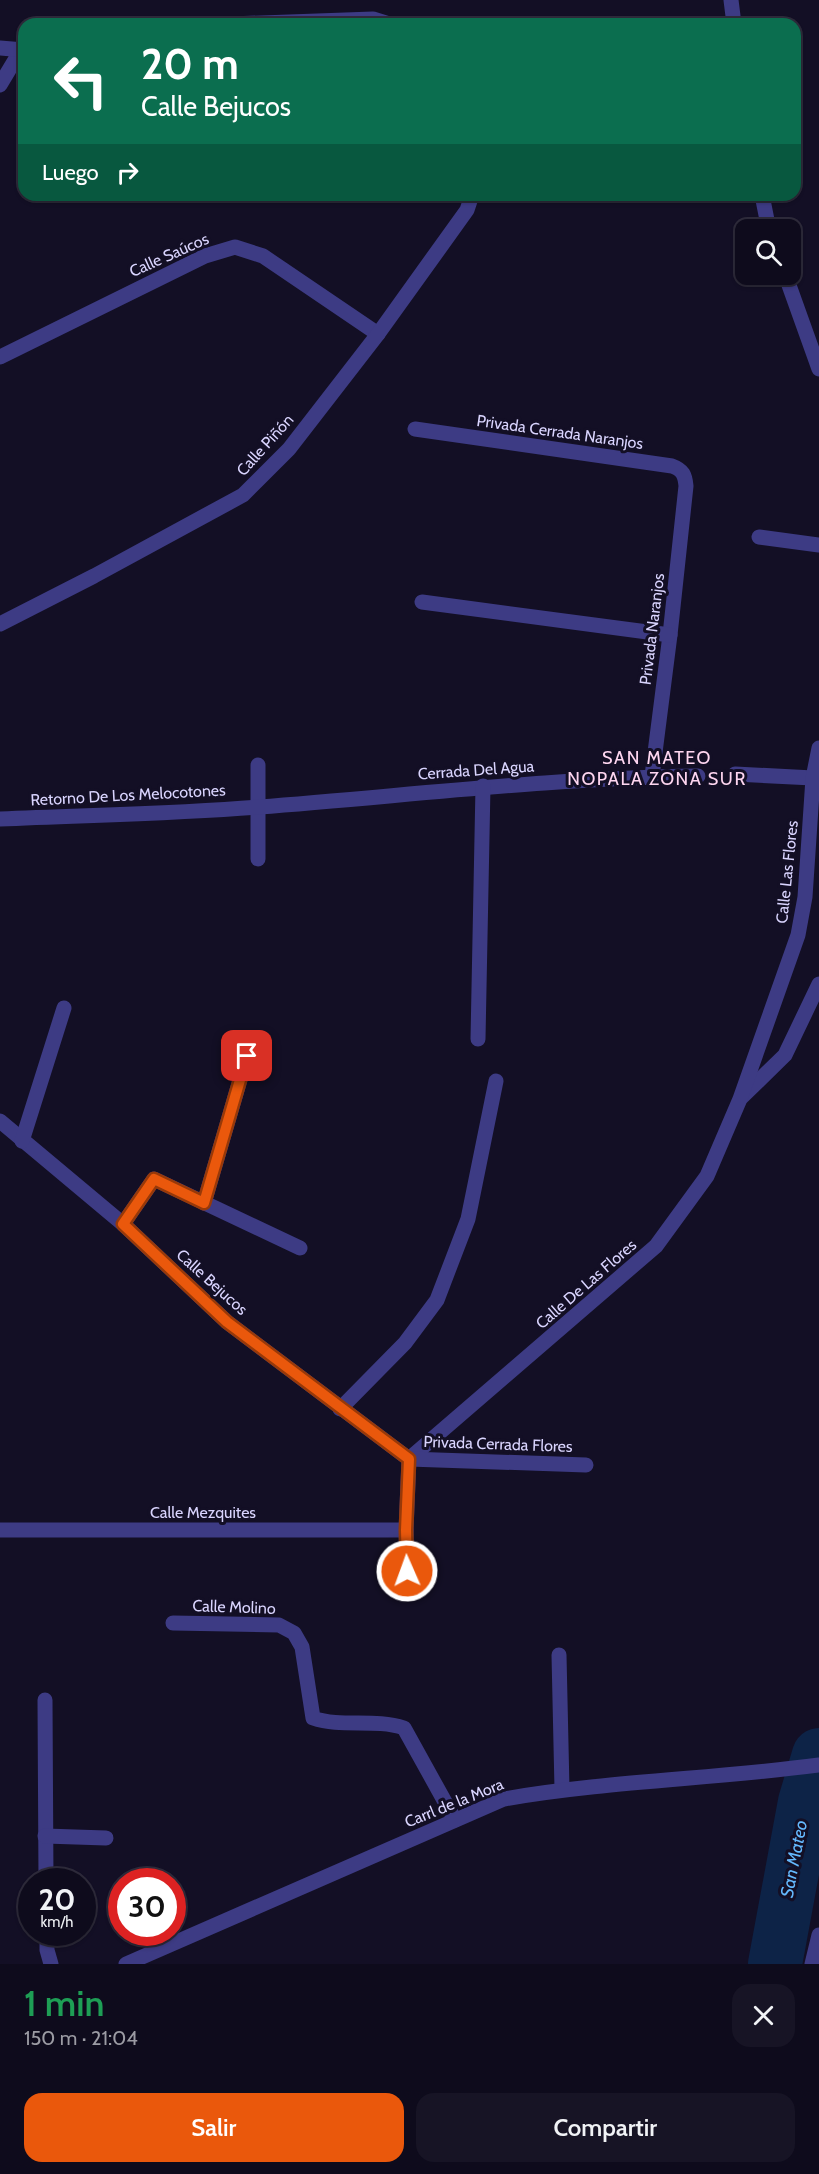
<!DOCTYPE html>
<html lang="es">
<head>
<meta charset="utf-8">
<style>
  :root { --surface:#0e0b1c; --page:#171425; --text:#f1f3f6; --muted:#9b9ba3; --line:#2e2b3b; --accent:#ea580c }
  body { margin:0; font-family:Cabin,sans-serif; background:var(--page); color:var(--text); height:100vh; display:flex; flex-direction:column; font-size:22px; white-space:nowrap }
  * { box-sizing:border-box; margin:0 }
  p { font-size:20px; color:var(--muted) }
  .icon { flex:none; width:33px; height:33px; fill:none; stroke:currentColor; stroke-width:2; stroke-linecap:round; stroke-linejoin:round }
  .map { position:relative; height:1964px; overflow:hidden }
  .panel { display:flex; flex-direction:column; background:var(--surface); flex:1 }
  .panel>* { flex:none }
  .guide { position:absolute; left:18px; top:18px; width:783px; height:183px; border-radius:18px; box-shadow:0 2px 4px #0004,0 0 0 2px var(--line); background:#0b6e4f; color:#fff; overflow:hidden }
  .controls { position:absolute; left:735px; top:219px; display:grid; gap:12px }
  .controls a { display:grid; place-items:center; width:66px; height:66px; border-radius:12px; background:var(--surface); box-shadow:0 2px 4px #0004,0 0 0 2px var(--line); font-size:30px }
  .speed { position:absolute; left:18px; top:1868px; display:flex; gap:12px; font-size:30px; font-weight:700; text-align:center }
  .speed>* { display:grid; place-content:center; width:78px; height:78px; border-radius:50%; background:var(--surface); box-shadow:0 2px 4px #0004,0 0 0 2px var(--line); line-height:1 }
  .speed small { font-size:15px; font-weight:400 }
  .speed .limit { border:9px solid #d22; background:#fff; color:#111 }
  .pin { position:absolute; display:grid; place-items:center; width:51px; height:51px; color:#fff; margin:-26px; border-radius:12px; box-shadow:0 3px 9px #0006 }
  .me { position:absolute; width:66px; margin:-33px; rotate:358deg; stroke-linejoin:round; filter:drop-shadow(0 0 4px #0008) }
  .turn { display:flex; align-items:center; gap:21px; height:126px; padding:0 24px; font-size:27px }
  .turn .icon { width:78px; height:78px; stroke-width:2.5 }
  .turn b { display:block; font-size:42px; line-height:51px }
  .then { display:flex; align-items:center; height:57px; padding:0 24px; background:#0003; gap:12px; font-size:22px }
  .round { display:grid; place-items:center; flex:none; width:63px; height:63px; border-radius:18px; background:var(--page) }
  .headline { display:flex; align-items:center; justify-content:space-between; height:102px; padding:0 24px }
  h1 { font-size:36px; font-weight:600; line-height:45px; color:#1e9e55 }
  .primary-button { display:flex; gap:12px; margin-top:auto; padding:12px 24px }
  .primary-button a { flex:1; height:69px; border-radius:18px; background:var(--accent); color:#fff; font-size:24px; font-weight:600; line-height:69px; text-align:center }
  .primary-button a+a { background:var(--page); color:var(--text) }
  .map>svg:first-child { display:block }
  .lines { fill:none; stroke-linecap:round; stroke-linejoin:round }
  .river { stroke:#0d2347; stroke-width:54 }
  .minor { stroke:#3d3b84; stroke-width:15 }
  .tertiary { stroke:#3d3b84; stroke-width:15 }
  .route-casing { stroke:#983908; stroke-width:15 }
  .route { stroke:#ea580c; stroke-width:10 }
  .labels { text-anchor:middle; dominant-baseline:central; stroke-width:6; stroke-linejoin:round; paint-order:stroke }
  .street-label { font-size:16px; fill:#d9d4fe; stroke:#130f25 }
  .neighbourhood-label { font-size:18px; letter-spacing:1.5px; fill:#fed6f0; stroke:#130f25 }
  .water-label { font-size:18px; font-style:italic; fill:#64b8fd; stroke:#130f25 }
</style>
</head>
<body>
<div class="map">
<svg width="819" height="1964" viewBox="0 0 819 1964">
  <rect width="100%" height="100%" fill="#130f25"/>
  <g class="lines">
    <path class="river" d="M775 1964 805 1802 819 1755"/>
    <g class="minor">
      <path d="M731 0 734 24"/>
      <path d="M0 85 21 50"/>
      <path d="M762 195 769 230"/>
      <path d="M785 274 819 369"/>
      <path d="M0 357 205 256 235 247 263 256 378 334"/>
      <path d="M415 429 672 466C683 470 685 475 686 486L670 635 652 776"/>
      <path d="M759 537 819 545"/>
      <path d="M422 602 670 635"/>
      <path d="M258 765V859"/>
      <path d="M735 774 813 778"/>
      <path d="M0 819C86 815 173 814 259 807 405 796 551 778 698 776"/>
      <path d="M478 1039 483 786"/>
      <path d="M742 1097 785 1055 819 984"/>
      <path d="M0 1121 123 1224 227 1322 409 1459"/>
      <path d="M22 1141 64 1008"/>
      <path d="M204 1203 247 1056"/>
      <path d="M123 1224 154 1179 300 1248"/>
      <path d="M340 1409 405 1343 437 1300 468 1219 496 1081"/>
      <path d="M409 1459 656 1246 707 1176 740 1099 798 935 805 897 813 778 819 748"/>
      <path d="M409 1459 586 1465"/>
      <path d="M0 1530H406"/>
      <path d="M407 1571 406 1530 409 1459"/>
      <path d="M173 1623 279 1625 294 1633 302 1647 313 1718C342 1728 374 1718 404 1728L455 1820"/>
      <path d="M559 1655 562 1789"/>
      <path d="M45 1700 46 1881"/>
      <path d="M45 1836 106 1838"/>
      <path d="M47 1932V1950L51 1964"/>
      <path d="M812 1964 819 1935"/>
    </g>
    <g class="tertiary">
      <path d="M231 24 373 19 389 24"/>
      <path d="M0 48 24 50"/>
      <path d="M0 624 94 576 243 495 289 449 378 334 467 210 472 195"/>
      <path d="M126 1964 504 1799C608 1781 714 1779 819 1765"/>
    </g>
  </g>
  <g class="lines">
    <g class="route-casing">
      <path id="route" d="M247 1056 204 1203 154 1179 123 1224 227 1322 409 1459 406 1530 407 1571"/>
    </g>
    <use href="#route" class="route"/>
  </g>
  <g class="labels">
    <g class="street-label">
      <text transform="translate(169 255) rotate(-24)">Calle Saúcos</text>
      <text transform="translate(560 432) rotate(8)">Privada Cerrada Naranjos</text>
      <text transform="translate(265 445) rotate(-48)">Calle Piñón</text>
      <text transform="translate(652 629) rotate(-83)">Privada Naranjos</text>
      <text transform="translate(476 770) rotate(-4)">Cerrada Del Agua</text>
      <text transform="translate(128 795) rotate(-3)">Retorno De Los Melocotones</text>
      <text transform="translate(787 872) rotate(-84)">Calle Las Flores</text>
      <text transform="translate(212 1282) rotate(42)">Calle Bejucos</text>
      <text transform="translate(586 1284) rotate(-41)">Calle De Las Flores</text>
      <text transform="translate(498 1444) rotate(2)">Privada Cerrada Flores</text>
      <text x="203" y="1512">Calle Mezquites</text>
      <text transform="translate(234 1607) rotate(2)">Calle Molino</text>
      <text transform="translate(454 1803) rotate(-22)">Carrl de la Mora</text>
    </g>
    <g class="neighbourhood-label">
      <text x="657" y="758">SAN MATEO<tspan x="657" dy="21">NOPALA ZONA SUR</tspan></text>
    </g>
    <g class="water-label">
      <text transform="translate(794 1859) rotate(-79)">San Mateo</text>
    </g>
  </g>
</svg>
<div class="controls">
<a><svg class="icon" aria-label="search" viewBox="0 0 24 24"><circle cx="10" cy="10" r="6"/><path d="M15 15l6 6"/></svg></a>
</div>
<div class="speed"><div>20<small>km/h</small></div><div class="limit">30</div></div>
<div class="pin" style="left:247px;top:1056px;background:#d93025"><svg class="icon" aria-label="arrive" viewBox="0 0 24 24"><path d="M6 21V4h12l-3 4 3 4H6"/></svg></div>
<svg class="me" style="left:407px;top:1571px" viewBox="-20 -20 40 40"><circle r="17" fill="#ea580c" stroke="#fff" stroke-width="3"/><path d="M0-11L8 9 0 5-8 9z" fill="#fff"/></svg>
<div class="guide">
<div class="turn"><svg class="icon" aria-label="left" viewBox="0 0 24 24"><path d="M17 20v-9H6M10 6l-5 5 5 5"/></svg><div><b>20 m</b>Calle Bejucos</div></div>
<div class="then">Luego<svg class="icon" aria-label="right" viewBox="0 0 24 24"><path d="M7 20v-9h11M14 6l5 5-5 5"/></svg></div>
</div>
</div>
<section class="panel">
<div class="headline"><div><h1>1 min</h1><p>150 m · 21:04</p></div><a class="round"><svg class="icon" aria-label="close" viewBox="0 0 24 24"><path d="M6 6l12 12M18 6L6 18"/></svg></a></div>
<div class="primary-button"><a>Salir</a><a>Compartir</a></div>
</section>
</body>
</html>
